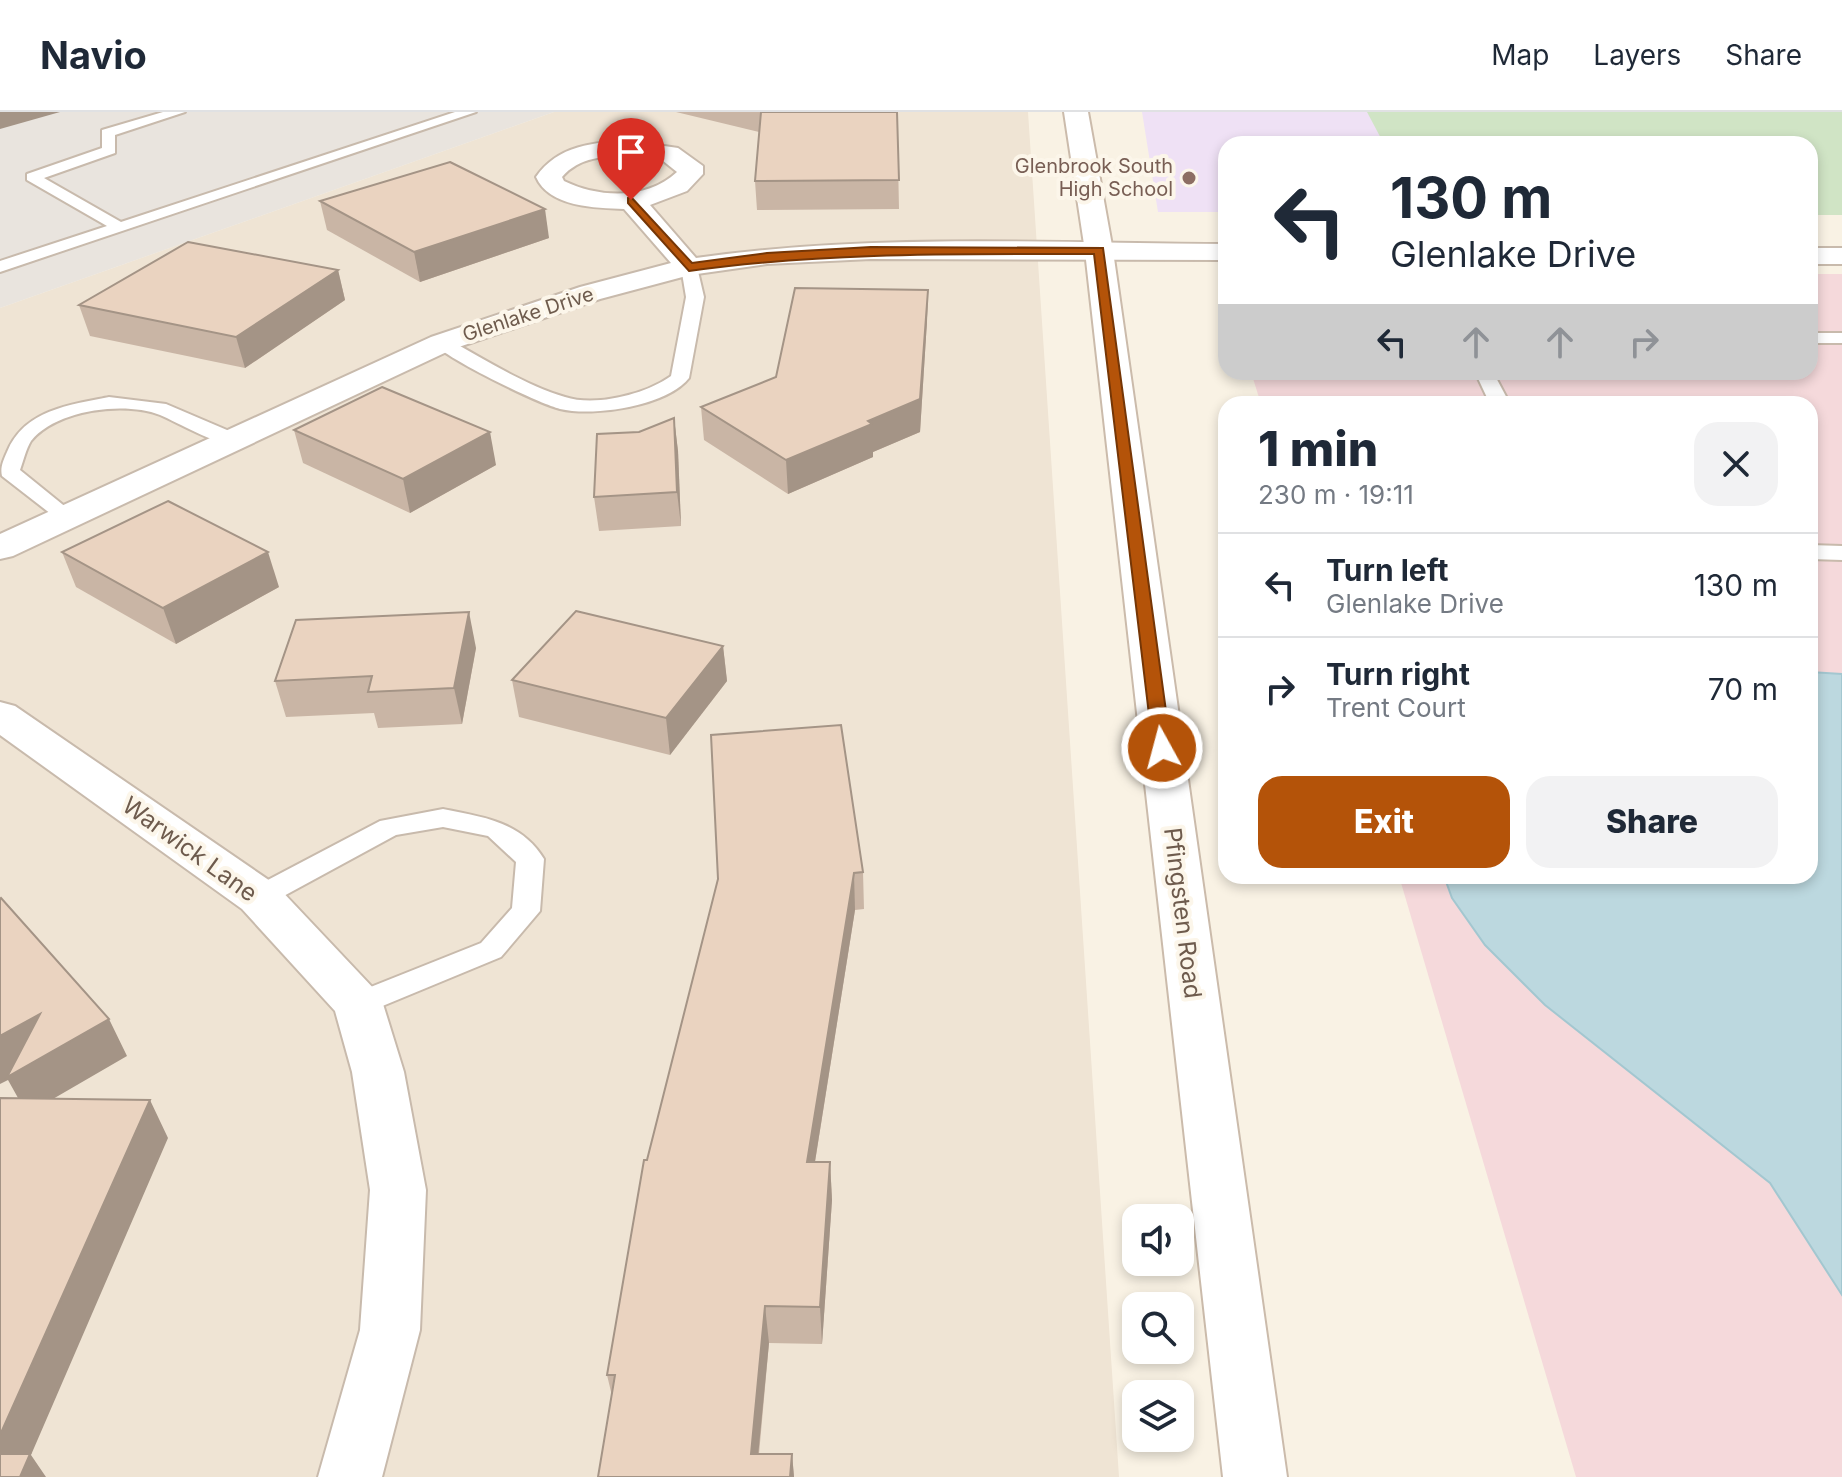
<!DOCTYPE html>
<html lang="en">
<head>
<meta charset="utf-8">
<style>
  :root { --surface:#fff; --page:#f2f2f3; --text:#1f2937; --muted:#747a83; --line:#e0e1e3; --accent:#b45309 }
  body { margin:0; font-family:Inter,sans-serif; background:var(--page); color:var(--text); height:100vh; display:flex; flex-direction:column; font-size:30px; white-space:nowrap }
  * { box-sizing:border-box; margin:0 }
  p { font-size:26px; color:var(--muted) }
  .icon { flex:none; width:44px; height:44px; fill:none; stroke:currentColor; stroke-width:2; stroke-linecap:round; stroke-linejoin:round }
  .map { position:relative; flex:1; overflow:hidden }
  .sheet { position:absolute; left:1218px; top:284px; width:600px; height:488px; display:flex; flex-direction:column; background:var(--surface); border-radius:24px; box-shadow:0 4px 12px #0003 }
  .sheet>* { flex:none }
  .guide { position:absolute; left:1218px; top:24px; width:600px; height:244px; border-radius:24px; box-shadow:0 4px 12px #0003; background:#fff; color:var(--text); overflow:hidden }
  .tools { position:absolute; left:1122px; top:1092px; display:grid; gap:16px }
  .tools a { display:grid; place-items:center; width:72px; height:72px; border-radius:16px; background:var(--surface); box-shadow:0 4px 12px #0003; font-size:40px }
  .pin { position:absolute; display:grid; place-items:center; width:68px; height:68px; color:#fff; margin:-82px -34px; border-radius:50% 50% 50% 0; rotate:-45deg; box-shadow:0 0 8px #0007 }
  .pin .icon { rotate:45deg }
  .me { position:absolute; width:88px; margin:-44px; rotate:353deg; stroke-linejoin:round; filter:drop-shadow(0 0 6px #0008) }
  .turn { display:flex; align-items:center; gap:28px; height:168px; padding:0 40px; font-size:36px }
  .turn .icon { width:104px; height:104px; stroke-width:2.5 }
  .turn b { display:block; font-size:56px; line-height:68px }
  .lanes { display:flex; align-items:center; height:76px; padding:0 40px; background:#0003; justify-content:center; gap:40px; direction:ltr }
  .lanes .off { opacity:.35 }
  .round { display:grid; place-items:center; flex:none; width:84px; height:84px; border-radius:24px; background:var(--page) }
  .headline { display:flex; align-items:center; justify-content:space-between; height:136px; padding:0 40px }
  h1 { font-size:48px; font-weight:800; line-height:60px }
  .button { display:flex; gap:16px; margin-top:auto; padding:16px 40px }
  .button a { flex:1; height:92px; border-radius:24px; background:var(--accent); color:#fff; font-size:32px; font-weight:800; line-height:92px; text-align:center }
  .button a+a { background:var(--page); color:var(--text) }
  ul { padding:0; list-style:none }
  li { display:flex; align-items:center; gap:24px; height:104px; padding:0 40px; border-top:2px solid var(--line) }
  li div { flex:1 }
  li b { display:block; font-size:30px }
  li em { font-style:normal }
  header { display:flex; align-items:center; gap:48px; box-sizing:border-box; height:112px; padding:0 40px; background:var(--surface); border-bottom:2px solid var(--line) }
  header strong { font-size:38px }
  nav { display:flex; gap:44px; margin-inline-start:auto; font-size:28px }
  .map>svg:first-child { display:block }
  .residential { fill:#efe4d4 }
  .industrial { fill:#e9e4de }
  .education { fill:#efe1f5 }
  .medical { fill:#f5d9db }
  .green { fill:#d0e4c5 }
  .water { fill:#bcd8df; stroke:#a3c7d0; stroke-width:2 }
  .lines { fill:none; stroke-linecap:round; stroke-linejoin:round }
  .service-casing { stroke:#c8baac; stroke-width:4 }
  .minor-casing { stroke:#c8baac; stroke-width:4 }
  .secondary-casing { stroke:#cbbbab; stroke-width:4 }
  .service { fill:#fff; fill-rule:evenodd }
  .minor { fill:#fff; fill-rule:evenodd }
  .secondary { fill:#fff; fill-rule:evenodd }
  .wall { fill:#c9b5a5 }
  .shaded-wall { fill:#a49486 }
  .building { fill:#ead3c0; stroke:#a49486; stroke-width:2 }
  .route { fill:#b45309; stroke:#753606; stroke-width:2 }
  .education-dot { fill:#8d6e63; stroke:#fcf6ea; stroke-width:3 }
  .labels { text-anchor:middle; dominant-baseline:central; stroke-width:8; stroke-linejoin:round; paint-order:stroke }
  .far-education-label { font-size:20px; fill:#785e54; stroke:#fcf6ea; text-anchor:end }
  .far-street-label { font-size:20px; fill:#6e5b4d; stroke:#fcf6ea }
  .street-label { font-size:24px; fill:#6e5b4d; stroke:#fcf6ea }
</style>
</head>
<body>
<header>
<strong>Navio</strong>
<nav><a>Map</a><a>Layers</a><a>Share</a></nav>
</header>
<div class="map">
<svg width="1842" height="1365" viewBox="0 0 1842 1365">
  <rect width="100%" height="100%" fill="#f9f2e4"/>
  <path class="residential" d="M554 0H1028L1119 1365H0V196Z"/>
  <path class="industrial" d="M0 0H554L0 196Z"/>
  <path class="education" d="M1142 0H1842V103H1810V32H1226V100H1158Z"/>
  <path class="medical" d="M1810 162H1842V1365H1576L1399 764H1810V292H1261L1251 260H1810Z"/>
  <path class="green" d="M1367 0H1842V103H1810V32H1384Z"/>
  <path class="water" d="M1810 560 1842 562V1183L1770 1071 1545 893 1485 833 1452 786 1444 764H1810Z"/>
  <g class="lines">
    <g class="service-casing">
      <g id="service">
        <path d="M163 0H185L115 23V41L44 66 121 110 455 0H476L0 160V149L107 114 27 68V62L102 36V18Z"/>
        <path d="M689 150 697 155 704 185 689 266C667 294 594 305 560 297 537 291 447 247 433 231L442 226 448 227C485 248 525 273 565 285 596 295 646 282 671 264L686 185 681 155Z"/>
        <rect x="1810" y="221" width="32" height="10"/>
        <path d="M1475 260H1493L1510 292H1490Z"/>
        <path d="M109 285 166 292 241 324 244 328 241 332C222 337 179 311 160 303 124 289 56 298 31 329 26 337 23 350 20 358L78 405 74 409H60L2 364C0 356 3 349 7 340 24 298 69 293 109 285Z"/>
        <path d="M1810 433 1842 434V448L1810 447Z"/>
        <path d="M443 697C482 705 521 709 544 747L540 799 501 845 368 900 358 903 348 900 343 892 348 884 481 831 512 796 516 750 488 724 443 715 396 723 269 792 259 795 249 792 245 785 249 778 380 709Z"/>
      </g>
    </g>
    <g class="minor-casing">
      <g id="minor">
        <path d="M630 29 678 36 703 54V62L687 79 650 93 696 146C871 121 1050 131 1226 132V148L871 147 767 152 690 163 600 187 453 237 13 444 0 447V422L431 225 580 175 671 151 624 97C595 96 549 95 536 65 558 33 594 30 630 29ZM630 43 662 48 677 60C647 88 599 86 564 69L562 65C579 45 605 44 630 43Z"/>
        <rect x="1810" y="136" width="32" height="16"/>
        <path d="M0 590 15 594 276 773 376 879 383 892 404 960 426 1078 420 1218 382 1365H318L360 1218 370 1078 352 960 335 899 242 797 0 623Z"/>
      </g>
    </g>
    <g class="secondary-casing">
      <path id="secondary" d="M1064 0H1088L1113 139 1287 1365H1223L1085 139Z"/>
    </g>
    <use href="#service" class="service"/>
    <use href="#minor" class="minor"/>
    <use href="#secondary" class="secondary"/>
  </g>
  <g class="wall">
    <path d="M676 0H897L899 97 757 98 755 69 759 20Z"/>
    <path d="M320 89 549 126 420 170 327 118Z"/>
    <path d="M338 158 345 188 245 256 90 224 79 193Z"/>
    <path d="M928 178 927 209 920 320 873 340V345L788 382 704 328 701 295 776 265Z"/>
    <path d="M674 306 678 339 681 414 599 419 594 385 639 320Z"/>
    <path d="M294 318 496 353 410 401 303 351Z"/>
    <path d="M62 440 279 475 176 532 76 475Z"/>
    <path d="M723 534 727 569 670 643 519 605 512 568Z"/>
    <path d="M476 536 462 612 378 616 374 601 286 605 275 569Z"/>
    <path d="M863 760 864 797 855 798 815 1050H830L832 1088 822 1232 769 1231 759 1342H792L794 1365H598L612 1284 607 1263 647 1048 718 767Z"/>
  </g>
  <g class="shaded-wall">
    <path d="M0 0H60L0 17Z"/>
    <path d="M545 97 549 126 420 170 414 140Z"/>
    <path d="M338 158 345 188 245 256 236 225Z"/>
    <path d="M928 178 927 209 920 320 873 340V345L788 382 786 348 868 309Z"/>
    <path d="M674 306 678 339 681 414 677 380Z"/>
    <path d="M490 320 496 353 410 401 403 367Z"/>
    <path d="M268 440 279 475 176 532 163 496Z"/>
    <path d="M469 500 476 536 462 612 454 576Z"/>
    <path d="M723 534 727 569 670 643 666 606Z"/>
    <path d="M854 761 855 798 809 1087 807 1050Z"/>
    <path d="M40 902 109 907 127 944 27 1002 8 968 0 972V924Z"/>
    <path d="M150 988 168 1026 31 1343 46 1365H9L0 1353V1323Z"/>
    <path d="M830 1050 832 1088 822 1232 820 1195Z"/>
    <path d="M765 1194 769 1231 756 1365 751 1342Z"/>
    <path d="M792 1342 794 1365H790Z"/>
  </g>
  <g class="building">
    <path d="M761 0H897L899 68 755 69Z"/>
    <path d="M450 50 545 97 414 140 320 89Z"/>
    <path d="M188 130 338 158 236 225 79 193Z"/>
    <path d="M795 176 928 178 920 287 868 309 872 312 786 348 701 295 776 265Z"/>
    <path d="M382 275 490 320 403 367 294 318Z"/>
    <path d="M674 306 677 380 594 385 597 322 639 320Z"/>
    <path d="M168 389 268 440 163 496 62 440Z"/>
    <path d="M576 499 723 534 666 606 512 568Z"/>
    <path d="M469 500 454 576 368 580 372 564 275 569 296 508Z"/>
    <path d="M841 613 863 760 854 761 807 1050H830L820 1195 765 1194 751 1342H792L790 1365H598L615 1263H607L644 1048H647L718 767 711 623Z"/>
    <path d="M1 786 109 907 7 965 40 902 0 924V787Z"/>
    <path d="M0 986 150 988 0 1323Z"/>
    <path d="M0 1342H30L20 1365H0Z"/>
  </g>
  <path class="route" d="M631 85 692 151 767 141 871 135 1103 136 1171 636 1168 640H1156L1153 636 1094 142C958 142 824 140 689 159L628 91V86Z"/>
  <circle class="education-dot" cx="1189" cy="66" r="8"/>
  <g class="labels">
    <g class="far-education-label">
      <text x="1173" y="54">Glenbrook South<tspan x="1173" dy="23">High School</tspan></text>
    </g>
    <g class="far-street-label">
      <text transform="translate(528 202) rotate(-18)">Glenlake Drive</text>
    </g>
    <g class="street-label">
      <text transform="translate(190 737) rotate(36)">Warwick Lane</text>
      <text transform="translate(1183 801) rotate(83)">Pfingsten Road</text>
    </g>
  </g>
</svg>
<div class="tools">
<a><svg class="icon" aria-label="sound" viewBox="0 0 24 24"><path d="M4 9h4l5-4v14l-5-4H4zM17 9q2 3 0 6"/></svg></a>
<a><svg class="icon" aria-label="search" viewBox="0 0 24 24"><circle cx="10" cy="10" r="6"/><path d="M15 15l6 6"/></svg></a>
<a><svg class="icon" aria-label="layers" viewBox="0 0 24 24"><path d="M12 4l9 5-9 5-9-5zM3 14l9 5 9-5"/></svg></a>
</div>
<div class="pin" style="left:631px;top:88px;background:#d93025"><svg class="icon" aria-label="arrive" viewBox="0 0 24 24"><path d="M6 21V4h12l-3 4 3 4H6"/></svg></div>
<svg class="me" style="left:1162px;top:636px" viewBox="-20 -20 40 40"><circle r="17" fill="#b45309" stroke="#fff" stroke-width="3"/><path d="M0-11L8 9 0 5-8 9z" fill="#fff"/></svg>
<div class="guide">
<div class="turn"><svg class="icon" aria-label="left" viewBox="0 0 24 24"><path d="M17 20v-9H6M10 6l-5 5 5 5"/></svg><div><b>130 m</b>Glenlake Drive</div></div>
<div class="lanes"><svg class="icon" aria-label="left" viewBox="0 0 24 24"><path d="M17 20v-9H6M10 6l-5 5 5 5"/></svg><svg class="icon off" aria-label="ahead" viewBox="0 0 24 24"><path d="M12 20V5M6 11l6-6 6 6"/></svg><svg class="icon off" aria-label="ahead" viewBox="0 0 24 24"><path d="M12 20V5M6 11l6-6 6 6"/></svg><svg class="icon off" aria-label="right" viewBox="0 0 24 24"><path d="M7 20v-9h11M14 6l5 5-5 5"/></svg></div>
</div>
<section class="sheet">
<div class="headline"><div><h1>1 min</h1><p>230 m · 19:11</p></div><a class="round"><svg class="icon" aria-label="close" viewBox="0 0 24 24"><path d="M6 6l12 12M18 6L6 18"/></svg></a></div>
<ul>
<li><svg class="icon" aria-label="left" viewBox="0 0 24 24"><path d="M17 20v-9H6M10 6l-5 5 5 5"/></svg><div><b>Turn left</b><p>Glenlake Drive</p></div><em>130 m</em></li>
<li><svg class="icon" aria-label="right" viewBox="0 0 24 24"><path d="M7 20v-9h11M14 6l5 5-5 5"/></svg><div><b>Turn right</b><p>Trent Court</p></div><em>70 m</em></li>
</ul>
<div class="button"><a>Exit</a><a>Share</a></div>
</section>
</div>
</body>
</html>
